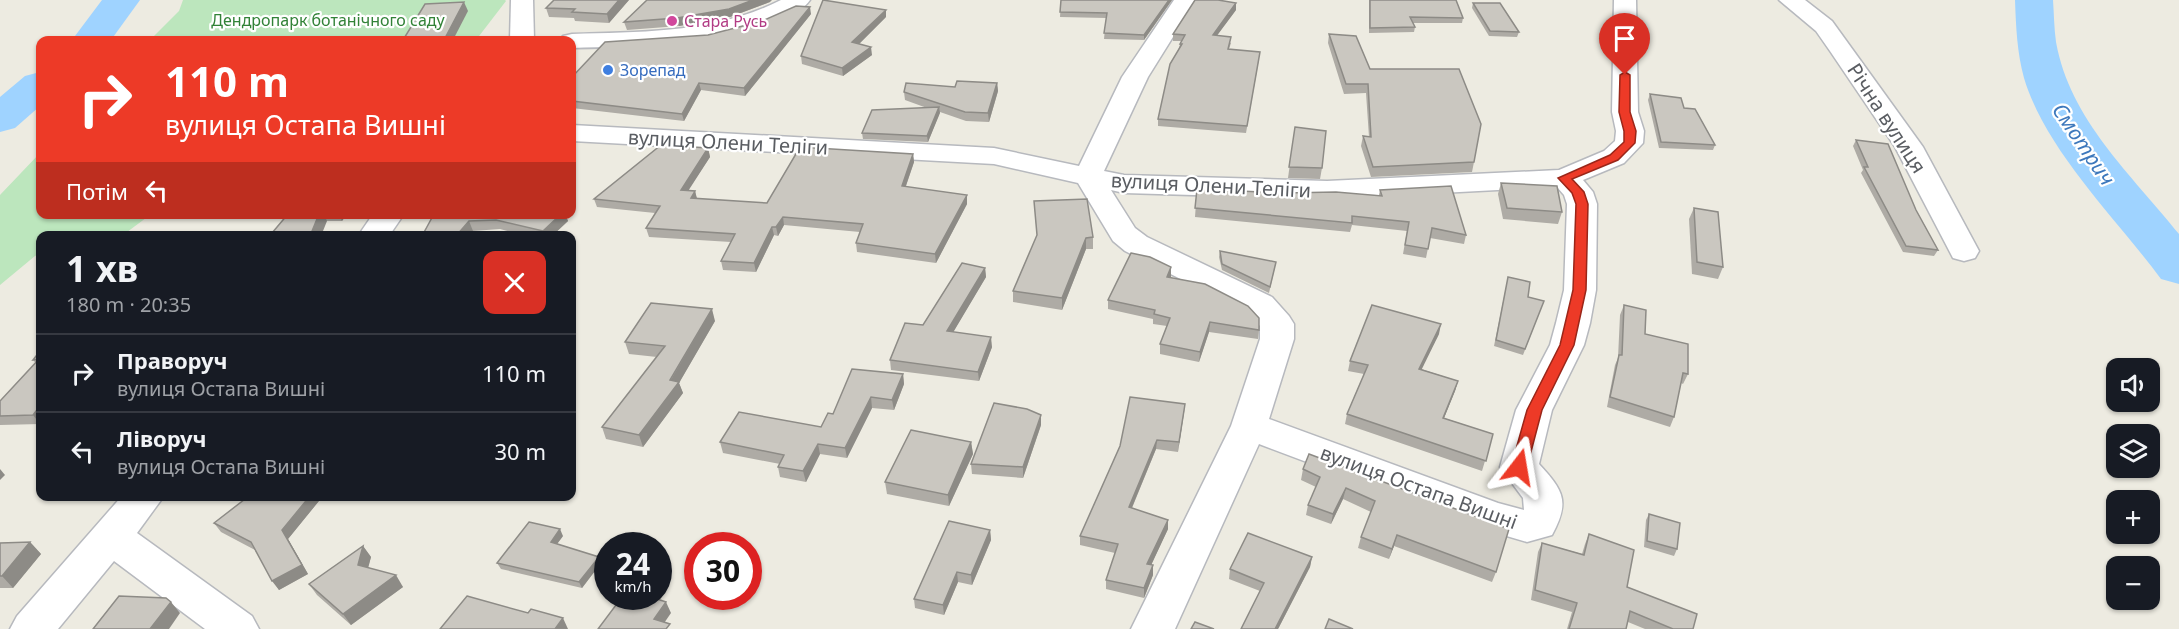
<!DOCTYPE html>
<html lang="uk">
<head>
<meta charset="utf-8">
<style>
  :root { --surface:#171b24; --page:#20242c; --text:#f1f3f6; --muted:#9ea1a6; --line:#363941 }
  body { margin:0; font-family:"Noto Sans",sans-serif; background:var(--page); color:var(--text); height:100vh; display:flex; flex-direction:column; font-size:22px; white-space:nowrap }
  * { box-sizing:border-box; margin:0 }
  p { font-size:20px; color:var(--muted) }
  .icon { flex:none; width:33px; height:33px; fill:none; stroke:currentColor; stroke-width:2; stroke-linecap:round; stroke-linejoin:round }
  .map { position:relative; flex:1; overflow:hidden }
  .details { position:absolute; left:36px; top:231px; width:540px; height:270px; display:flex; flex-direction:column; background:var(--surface); border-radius:12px; box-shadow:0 2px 4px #0004 }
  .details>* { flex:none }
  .guide { position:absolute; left:36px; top:36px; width:540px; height:183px; border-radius:12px; box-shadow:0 2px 4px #0004; background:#ed3a27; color:#fff; overflow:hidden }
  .fabs { position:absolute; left:2106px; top:358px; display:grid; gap:12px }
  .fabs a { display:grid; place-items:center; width:54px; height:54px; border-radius:12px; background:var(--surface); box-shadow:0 2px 4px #0004; font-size:30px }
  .speed { position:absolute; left:594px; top:532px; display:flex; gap:12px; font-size:30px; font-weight:700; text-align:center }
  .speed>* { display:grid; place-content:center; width:78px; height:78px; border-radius:50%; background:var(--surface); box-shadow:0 2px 4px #0004; line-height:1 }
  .speed small { font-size:15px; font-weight:400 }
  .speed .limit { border:9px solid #d22; background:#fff; color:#111 }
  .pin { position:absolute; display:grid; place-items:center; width:51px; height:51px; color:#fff; margin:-62px -26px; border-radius:50% 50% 50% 0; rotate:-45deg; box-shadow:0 0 6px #0007 }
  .pin .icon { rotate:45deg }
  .me { position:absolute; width:66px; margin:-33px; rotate:14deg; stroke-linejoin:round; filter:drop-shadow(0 0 4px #0008) }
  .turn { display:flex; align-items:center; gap:21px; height:126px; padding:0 30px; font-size:27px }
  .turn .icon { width:78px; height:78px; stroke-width:2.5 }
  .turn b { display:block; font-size:42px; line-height:51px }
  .then { display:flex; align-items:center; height:57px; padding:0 30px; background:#0003; gap:12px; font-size:22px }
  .round { display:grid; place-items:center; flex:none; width:63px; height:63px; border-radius:12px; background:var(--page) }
  .headline { display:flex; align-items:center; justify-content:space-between; height:102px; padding:0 30px }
  h1 { font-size:36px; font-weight:700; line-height:45px }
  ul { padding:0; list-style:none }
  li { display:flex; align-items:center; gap:18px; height:78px; padding:0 30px; border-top:2px solid var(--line) }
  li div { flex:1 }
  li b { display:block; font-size:22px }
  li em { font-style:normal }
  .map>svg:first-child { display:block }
  .green { fill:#bce6bd }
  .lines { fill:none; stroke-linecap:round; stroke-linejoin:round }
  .river { fill:#9fd3ff; fill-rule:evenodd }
  .minor-casing { stroke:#b7b9be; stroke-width:3 }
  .tertiary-casing { stroke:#b7b9be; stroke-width:3 }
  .minor { fill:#fff; fill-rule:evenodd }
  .tertiary { fill:#fff; fill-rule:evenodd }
  .wall { fill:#aeaba5 }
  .shaded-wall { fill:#8d8b86 }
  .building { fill:#cac7c0; stroke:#8d8b86; stroke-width:1.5 }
  .route { fill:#ed3a27; stroke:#9a2619; stroke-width:1.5 }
  .hotel-dot { fill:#d1479c; stroke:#fff; stroke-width:2 }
  .shop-dot { fill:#3f7fe0; stroke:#fff; stroke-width:2 }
  .labels { text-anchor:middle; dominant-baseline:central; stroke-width:4.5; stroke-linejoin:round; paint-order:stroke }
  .far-park-label { font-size:16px; fill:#318237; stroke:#fff }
  .far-hotel-label { font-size:16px; fill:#b23c85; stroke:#fff; text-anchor:start }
  .far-shop-label { font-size:16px; fill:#366cbe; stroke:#fff; text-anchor:start }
  .street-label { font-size:20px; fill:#5a5d62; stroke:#fff }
  .water-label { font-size:21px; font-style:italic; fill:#3d78bc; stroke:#fff }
</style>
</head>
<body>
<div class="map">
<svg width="2179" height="629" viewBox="0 0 2179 629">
  <rect width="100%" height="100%" fill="#edebe1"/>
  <g class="green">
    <path d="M183 0H505L506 1 476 40H150L179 11Z"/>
    <path d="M40 153V214L150 215 123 235 40 236V254L35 256 0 285V195Z"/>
  </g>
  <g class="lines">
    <g class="river">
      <path d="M102 0H140L111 40H72Z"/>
      <path d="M2015 0H2053C2054 14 2054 28 2056 42 2070 120 2131 174 2179 234V284L2161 279C2116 218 2046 151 2024 78 2017 52 2016 27 2015 0Z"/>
      <path d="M40 72V106L15 128 0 132V97L25 76Z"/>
    </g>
    <g class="minor-casing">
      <g id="minor">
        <path d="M781 0H810C805 8 796 11 788 15 722 49 644 46 572 48V40H560L563 36 572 34C644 32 716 33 781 0Z"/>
        <path d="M1174 0H1196L1148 77 1104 171 1124 175 1327 181 1559 170 1604 151 1615 141 1616 131 1612 112 1614 0H1636L1638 112 1644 131 1643 143 1624 163 1583 180 1593 192 1597 204 1596 290 1590 323 1584 345 1552 410 1539 464C1564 491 1570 502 1552 535L1527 542 1493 532 1259 444 1175 629H1131L1231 426 1260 339V326L1248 313 1125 251 1113 241 1078 183 994 164 572 141V125L994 148 1079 166 1122 77ZM1557 187 1564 195 1567 204 1564 290 1556 323 1550 345 1516 410 1500 467 1523 498 1524 510 1498 503 1269 419 1294 339V324L1289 316 1272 297 1147 237 1135 228 1111 190 1124 193 1327 199Z"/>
        <path d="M1779 0H1805L1832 21 1923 147 1979 251 1975 258 1964 261 1953 258 1895 147 1830 51 1816 31Z"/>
        <path d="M373 214H404L389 236H358Z"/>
        <path d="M122 496H164L137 533 252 616 259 629H205L114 561 58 629H10L17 616Z"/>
      </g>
    </g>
    <g class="tertiary-casing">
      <path id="tertiary" d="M511 0H533L534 40H510Z"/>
    </g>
    <use href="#minor" class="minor"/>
    <use href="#tertiary" class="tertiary"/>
  </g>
  <g class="wall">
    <path d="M629 0 609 23 575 21 574 18 549 17 546 8Z"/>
    <path d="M1061 0H1172L1144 40 1104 39 1106 18 1060 17Z"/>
    <path d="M1369 0H1456L1463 18 1462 23H1413L1415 27 1414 32 1369 33Z"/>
    <path d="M770 2 730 17 679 26 627 30 624 22Z"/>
    <path d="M1473 3 1519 32 1517 37 1489 36 1472 8Z"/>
    <path d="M1236 10 1217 35 1231 43 1229 49 1259 59 1246 133 1158 126V119L1181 41H1173V34Z"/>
    <path d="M811 14 745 96 701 90 684 121 572 108V77L708 35Z"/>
    <path d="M886 17 859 44 872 55 843 76 802 64 801 56Z"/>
    <path d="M1329 34 1474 162 1472 172 1371 177 1361 146 1363 136 1369 137 1366 93 1344 94 1328 43Z"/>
    <path d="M997 83 998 91 989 122 966 121 940 112 928 142 863 139 862 133 927 108 905 100 904 92Z"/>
    <path d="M1650 94 1684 108 1715 145 1713 150 1659 148 1648 100Z"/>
    <path d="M1295 127 1322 168 1320 179 1288 178Z"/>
    <path d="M1856 140 1916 210 1938 250 1934 256 1903 252 1861 173 1863 170 1853 146Z"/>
    <path d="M708 148 710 157 688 190 695 191 697 199 767 203 913 154 914 162 906 186 967 204 936 263 857 252 856 243 860 232 784 225 778 236 774 235 756 272 723 270 721 261 731 242 649 237 646 228 655 213 597 207 594 199Z"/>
    <path d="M1501 183 1562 212 1558 224 1503 219 1498 194Z"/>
    <path d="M1197 189 1285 193 1379 195 1380 190 1466 235 1464 244 1430 238 1426 258 1403 254 1407 231 1352 225 1350 232 1195 217Z"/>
    <path d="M1034 201 1093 237V249H1086L1062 310 1013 302V291L1037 236Z"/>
    <path d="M1694 208 1723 267 1718 279 1692 274 1689 219Z"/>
    <path d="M288 214H347L342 221H327L272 233Z"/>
    <path d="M434 214H565L568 221 552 236H526L500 229 473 231 469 236H422Z"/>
    <path d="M1220 251 1275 267 1269 293 1222 270 1219 257Z"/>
    <path d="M40 262V273L36 266Z"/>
    <path d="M985 268 986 277 953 332 992 347 979 381 891 370 890 360Z"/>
    <path d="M1170 277 1259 330 1258 339 1209 332 1199 362 1160 354V344L1167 326 1153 324V319L1108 309V300Z"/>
    <path d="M1508 277 1528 297 1544 301 1523 355 1494 346Z"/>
    <path d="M1624 305 1645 334 1688 374 1683 384 1681 383 1674 417 1670 427 1607 407 1615 365 1618 358 1620 315Z"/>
    <path d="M715 321 679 383 683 393 643 447 606 439 602 427 657 357 629 354 625 342Z"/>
    <path d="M1439 334 1421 369 1458 381 1455 391 1444 418 1493 434 1482 471 1345 424 1347 414 1364 374 1348 371 1350 361Z"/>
    <path d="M40 351V424L0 425V416L36 363 33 360Z"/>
    <path d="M903 374 904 384 894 410 872 408 847 458 820 454 806 482 780 477 778 467 780 464 723 453 720 442 821 427 833 414Z"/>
    <path d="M1185 404 1178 452 1156 449 1132 508 1168 520V529L1151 565 1153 575 1144 598 1106 589V580L1115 553 1080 545V536Z"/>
    <path d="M1041 425 1023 478 972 474 971 464Z"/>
    <path d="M971 442 973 454 949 506 887 494 885 482Z"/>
    <path d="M1309 454 1496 572 1492 582 1394 546 1389 559 1358 548 1361 537 1371 512 1343 499 1331 524 1306 515 1308 505 1316 487 1301 480 1303 469Z"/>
    <path d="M249 496H323L288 539 308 574 279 590 255 550 221 532 214 523Z"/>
    <path d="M1649 514 1677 549 1674 556 1644 547 1646 520Z"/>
    <path d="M990 530 991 540 972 585 958 582 944 615 915 608 914 599Z"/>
    <path d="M1589 534 1627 587 1693 629H1645L1628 622 1626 629H1567L1572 612 1531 600 1538 552 1542 543 1582 554 1585 544Z"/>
    <path d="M563 536 557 544 599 557 601 563 582 588 501 569 497 563Z"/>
    <path d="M30 542 41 554 13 588H0V543Z"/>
    <path d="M363 546 371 557 368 567 403 587 351 625 317 595 309 584Z"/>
    <path d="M1312 557 1310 567 1278 629H1241L1260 591 1229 579 1230 569Z"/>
  </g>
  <g class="shaded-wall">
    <path d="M619 0H629L609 23 607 14Z"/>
    <path d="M753 0H772L770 2 730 17 679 26 677 18Z"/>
    <path d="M1169 0H1172L1144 40V35Z"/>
    <path d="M464 2 468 11 453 40H444Z"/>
    <path d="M1236 3V10L1213 41V35Z"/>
    <path d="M810 7 811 14 745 96 744 88Z"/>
    <path d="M886 10V17L853 50 852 42Z"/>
    <path d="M871 47 872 55 843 76 842 68Z"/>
    <path d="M699 83 701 90 684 121 682 114Z"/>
    <path d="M997 83 998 91 989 122 988 113Z"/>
    <path d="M939 107 940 113 928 142 927 136Z"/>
    <path d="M708 148 710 157 683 199 681 190Z"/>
    <path d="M913 154 914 162 903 194 902 186Z"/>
    <path d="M695 191 697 199 691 198Z"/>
    <path d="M967 195V204L936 263 935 254Z"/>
    <path d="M319 214H324L327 221 321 236H310Z"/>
    <path d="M339 214H347L342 221Z"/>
    <path d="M561 214H565L568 221 552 236H544L543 231Z"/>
    <path d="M783 217 784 225 778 236 776 227Z"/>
    <path d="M469 221 473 231 469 236H456Z"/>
    <path d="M772 227 774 235 756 272 754 263Z"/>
    <path d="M1086 238V249L1062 310V298Z"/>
    <path d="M1171 267V277L1167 286V277Z"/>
    <path d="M985 268 986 277 948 341 947 331Z"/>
    <path d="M712 309 715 321 679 383 683 393 643 447 639 435Z"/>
    <path d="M1210 322 1209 332 1199 362 1200 352Z"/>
    <path d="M1441 324 1439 334 1417 379 1419 369Z"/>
    <path d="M991 337 992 347 979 381 978 372Z"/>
    <path d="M903 374 904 384 894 410 892 400Z"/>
    <path d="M1458 381 1455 391 1440 428 1443 418Z"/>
    <path d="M871 397 872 408 847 458 845 448Z"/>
    <path d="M1185 404 1184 413 1178 452 1179 442Z"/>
    <path d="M40 406V424L33 415Z"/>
    <path d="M1041 415V425L1023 478V467Z"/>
    <path d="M1157 440 1156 449 1128 517 1129 507Z"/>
    <path d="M971 442 973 454 949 506 948 495Z"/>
    <path d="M818 444 820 454 806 482 803 471Z"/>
    <path d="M0 469 5 475 0 480Z"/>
    <path d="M1346 488 1343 499 1331 524 1333 514Z"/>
    <path d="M310 496H323L288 539 308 574 279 590 272 581 282 530Z"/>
    <path d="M1168 520V529L1147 574V564Z"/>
    <path d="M560 529 563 536 554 548 551 542Z"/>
    <path d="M990 530 991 540 972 585 971 575Z"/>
    <path d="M1397 535 1394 546 1389 559 1392 549Z"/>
    <path d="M30 542 41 554 13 588 2 576Z"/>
    <path d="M363 546 371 557 366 576 358 565Z"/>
    <path d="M599 557 601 563 582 588 579 582Z"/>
    <path d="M1312 557 1310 567 1278 629H1275Z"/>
    <path d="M1153 565V575L1144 598V588Z"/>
    <path d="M957 572 958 582 944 615 943 605Z"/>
    <path d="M396 575 403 587 351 625 343 614Z"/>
    <path d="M171 602 180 613 169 629H150Z"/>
    <path d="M666 602 671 613 660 629 654 619Z"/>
    <path d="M563 618 568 629H555Z"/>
  </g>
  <g class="building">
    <path d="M554 0H619L607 14 572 12 575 9 546 8Z"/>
    <path d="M647 0H753L729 9 677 18 624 22Z"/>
    <path d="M823 0 886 10 852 42 871 47 842 68 801 56Z"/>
    <path d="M1061 0H1169L1144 35 1104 33 1107 13 1060 12Z"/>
    <path d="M1195 0H1218L1236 3 1213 35 1231 37 1228 49 1260 52 1247 126 1158 119 1170 64 1182 44H1180L1185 35 1173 34Z"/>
    <path d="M1370 0H1456L1463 18 1410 17 1415 27 1370 28Z"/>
    <path d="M464 2 444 40H403L425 4Z"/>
    <path d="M1473 3H1500L1519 32 1490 31Z"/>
    <path d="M796 6 810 7 744 88 699 83 682 114 572 101V77L605 42 708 35 762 21Z"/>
    <path d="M1329 34 1356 36 1370 69H1459L1481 124 1474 162 1373 167 1363 136 1371 137 1368 84H1346Z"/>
    <path d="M957 81 997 83 988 113 965 112 904 92 906 83 955 87Z"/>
    <path d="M1650 94 1681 98 1684 108 1695 109 1715 145 1661 142Z"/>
    <path d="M939 107 927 136 862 133 872 110Z"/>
    <path d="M1295 127 1326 131 1322 168 1289 167Z"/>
    <path d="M1856 140 1888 144 1916 210 1938 250 1906 246 1864 167H1868Z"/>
    <path d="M661 145 708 148 681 190 695 191 691 198 767 203 800 147 913 154 902 186 967 195 935 254 856 243 863 224 783 217 776 227H772L754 263 721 261 735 234 646 228 660 206 594 199Z"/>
    <path d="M1501 183 1557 186 1562 212 1507 208Z"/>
    <path d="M1451 186 1466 235 1432 228 1428 249 1405 245 1409 222 1352 216V223L1195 208 1197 189 1285 193 1336 192 1382 196 1380 190Z"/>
    <path d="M1087 199 1093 237 1086 238 1062 298 1013 291 1037 235 1034 201Z"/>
    <path d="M1694 208 1718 212 1723 267 1697 262Z"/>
    <path d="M288 214H319L310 236H265V234L272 233Z"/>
    <path d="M434 214H561L543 231 496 220 469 221 456 236H422Z"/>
    <path d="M1220 251 1276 262 1270 287 1222 264Z"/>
    <path d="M1131 253 1150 257 1171 267 1167 277 1205 284 1248 306 1259 318V330L1210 322 1200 352 1160 344 1170 318 1154 314 1155 310 1108 300Z"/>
    <path d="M962 263 985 268 947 331 991 337 978 372 890 360 905 323 923 325Z"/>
    <path d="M1508 277 1530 282 1528 297 1544 301 1525 349 1496 340Z"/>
    <path d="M651 303 712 309 670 380 679 382 639 435 602 427 665 346 625 342Z"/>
    <path d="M1372 305 1441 324 1419 369 1458 381 1443 418 1493 434 1486 461 1347 414 1368 365 1350 361Z"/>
    <path d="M1624 305 1646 310 1645 334 1688 344V374L1683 373 1674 417 1610 397 1619 355H1622Z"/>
    <path d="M40 351V406L33 415 0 416V401L39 359 33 360Z"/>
    <path d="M852 369 903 374 892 400 871 397 845 448 818 444 803 471 778 467 784 455 720 442 739 412 821 427 828 413 833 414Z"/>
    <path d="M1130 397 1185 404 1179 442 1157 440 1129 507 1168 520 1147 564 1153 565 1144 588 1106 580 1118 544 1080 536 1120 446Z"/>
    <path d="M994 403 1027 409 1041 415 1023 467 971 464Z"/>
    <path d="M911 430 971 442 948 495 885 482Z"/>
    <path d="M1309 454 1509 529 1496 572 1397 535 1392 549 1361 537 1375 501 1346 488 1333 514 1308 505 1320 477 1303 469Z"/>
    <path d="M249 496H310L282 530 302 565 272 581 251 542 214 523Z"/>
    <path d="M1649 514 1680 523 1677 549 1647 541Z"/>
    <path d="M949 521 990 530 971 575 957 572 943 605 914 599Z"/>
    <path d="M529 522 560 529 551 542 599 557 579 582 497 563Z"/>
    <path d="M1248 533 1312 557 1275 629H1241L1264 583 1230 569Z"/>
    <path d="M1589 534 1634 550 1627 587 1697 614 1693 629H1673L1630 611 1626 629H1569L1577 603 1535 590 1542 543 1584 555Z"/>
    <path d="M30 542 2 576H0V543Z"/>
    <path d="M363 546 358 565 396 575 343 614 309 584Z"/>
    <path d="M119 596 166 598 171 602 150 629H93Z"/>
    <path d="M467 596 528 613 531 609 563 618 555 629H440Z"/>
    <path d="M622 597H651L666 602 654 619 670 624 666 629H598Z"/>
    <path d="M1329 619 1353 629H1325Z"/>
    <path d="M1195 622 1214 629H1191Z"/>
  </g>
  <path class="route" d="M1625 72 1630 75V112L1636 131 1635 143 1618 160 1572 179 1584 192 1588 204 1586 290 1574 345 1542 410 1527 467 1519 473 1511 467 1527 410 1560 345 1573 290 1576 204 1572 193 1558 178 1610 155 1624 142V131L1619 112 1620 75Z"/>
  <circle class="hotel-dot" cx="672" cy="21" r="6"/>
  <circle class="shop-dot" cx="608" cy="70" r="6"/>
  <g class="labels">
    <g class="far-park-label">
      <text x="328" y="20">Дендропарк ботанічного саду</text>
    </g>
    <g class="far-hotel-label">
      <text x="684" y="21">Стара Русь</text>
    </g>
    <g class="far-shop-label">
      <text x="620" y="70">Зорепад</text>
    </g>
    <g class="street-label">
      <text transform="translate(1887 118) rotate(57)">Річна вулиця</text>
      <text transform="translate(728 142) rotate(3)">вулиця Олени Теліги</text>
      <text transform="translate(1211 185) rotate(3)">вулиця Олени Теліги</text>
      <text transform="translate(1419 487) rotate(20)">вулиця Остапа Вишні</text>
    </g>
    <g class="water-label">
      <text transform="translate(2084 144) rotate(56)">Смотрич</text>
    </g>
  </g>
</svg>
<div class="fabs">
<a><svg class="icon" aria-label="sound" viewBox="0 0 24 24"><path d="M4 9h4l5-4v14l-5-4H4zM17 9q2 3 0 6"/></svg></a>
<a><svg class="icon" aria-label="layers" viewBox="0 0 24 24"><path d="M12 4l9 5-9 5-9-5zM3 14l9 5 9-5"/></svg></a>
<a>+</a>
<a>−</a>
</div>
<div class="speed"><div>24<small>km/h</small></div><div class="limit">30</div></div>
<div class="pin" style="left:1625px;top:75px;background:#d93025"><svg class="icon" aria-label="arrive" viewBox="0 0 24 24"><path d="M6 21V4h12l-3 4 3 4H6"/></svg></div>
<svg class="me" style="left:1519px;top:467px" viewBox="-20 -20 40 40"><path d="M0-17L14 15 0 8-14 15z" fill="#ed3a27" stroke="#fff" stroke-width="4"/></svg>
<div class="guide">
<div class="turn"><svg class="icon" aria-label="right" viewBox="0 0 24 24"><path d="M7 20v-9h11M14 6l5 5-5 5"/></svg><div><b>110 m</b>вулиця Остапа Вишні</div></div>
<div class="then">Потім<svg class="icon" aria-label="left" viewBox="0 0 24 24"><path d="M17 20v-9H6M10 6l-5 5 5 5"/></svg></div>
</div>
<section class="details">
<div class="headline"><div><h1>1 хв</h1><p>180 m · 20:35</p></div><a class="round" style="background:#d93025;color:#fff"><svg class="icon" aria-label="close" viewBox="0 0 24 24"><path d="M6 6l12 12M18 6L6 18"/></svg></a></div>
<ul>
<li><svg class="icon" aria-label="right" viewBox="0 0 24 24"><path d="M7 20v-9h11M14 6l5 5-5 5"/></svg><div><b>Праворуч</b><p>вулиця Остапа Вишні</p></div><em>110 m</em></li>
<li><svg class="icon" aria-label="left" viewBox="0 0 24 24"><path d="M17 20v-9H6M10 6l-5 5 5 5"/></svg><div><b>Ліворуч</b><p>вулиця Остапа Вишні</p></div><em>30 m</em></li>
</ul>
</section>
</div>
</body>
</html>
